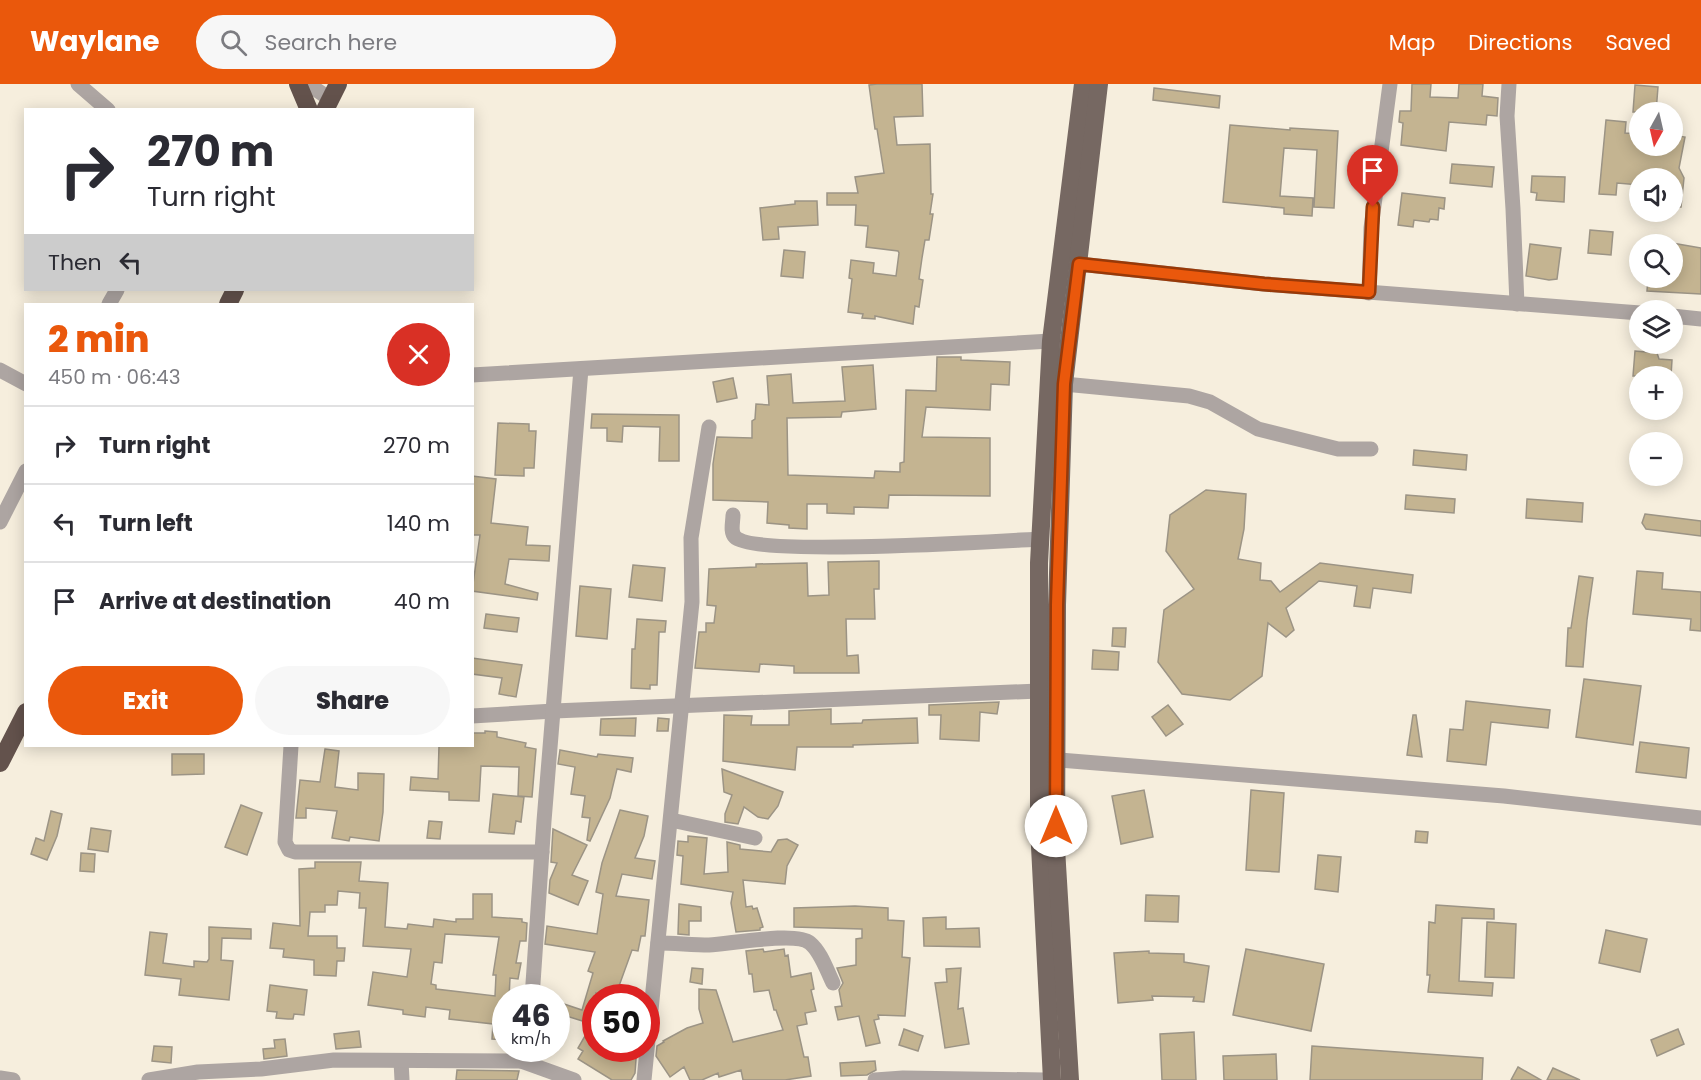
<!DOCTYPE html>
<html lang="en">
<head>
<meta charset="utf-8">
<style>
  :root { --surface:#fff; --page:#f7f7f7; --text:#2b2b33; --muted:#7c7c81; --line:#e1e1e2; --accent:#ea580c }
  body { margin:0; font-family:Poppins,sans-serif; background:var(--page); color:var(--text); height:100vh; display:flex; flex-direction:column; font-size:22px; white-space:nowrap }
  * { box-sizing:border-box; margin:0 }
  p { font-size:20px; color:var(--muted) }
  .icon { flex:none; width:33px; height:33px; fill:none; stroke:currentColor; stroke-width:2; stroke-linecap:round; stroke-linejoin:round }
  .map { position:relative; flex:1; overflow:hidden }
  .panel { position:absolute; left:24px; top:219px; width:450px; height:444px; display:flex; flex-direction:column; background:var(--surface); border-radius:0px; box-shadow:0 3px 15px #0003 }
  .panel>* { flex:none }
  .banner { position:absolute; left:24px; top:24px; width:450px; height:183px; border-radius:0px; box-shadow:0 3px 15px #0003; background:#fff; color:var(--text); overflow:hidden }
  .needle { width:39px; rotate:188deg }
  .buttons { position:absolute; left:1629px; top:18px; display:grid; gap:12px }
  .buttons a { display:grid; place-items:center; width:54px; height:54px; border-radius:50%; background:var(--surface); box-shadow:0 3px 15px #0003; font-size:30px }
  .speed { position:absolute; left:492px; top:900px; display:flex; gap:12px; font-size:30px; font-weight:700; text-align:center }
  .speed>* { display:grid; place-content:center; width:78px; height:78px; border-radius:50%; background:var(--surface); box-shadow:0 3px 15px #0003; line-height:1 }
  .speed small { font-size:15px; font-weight:400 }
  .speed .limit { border:9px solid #d22; background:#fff; color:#111 }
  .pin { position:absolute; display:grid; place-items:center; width:51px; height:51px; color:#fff; margin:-62px -26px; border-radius:50% 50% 50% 0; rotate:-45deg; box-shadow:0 0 6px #0007 }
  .pin .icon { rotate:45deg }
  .me { position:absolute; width:66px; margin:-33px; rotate:0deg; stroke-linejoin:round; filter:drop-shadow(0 0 4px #0008) }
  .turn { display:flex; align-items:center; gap:21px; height:126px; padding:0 24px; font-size:27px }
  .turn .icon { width:78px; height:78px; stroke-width:2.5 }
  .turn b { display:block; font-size:42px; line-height:51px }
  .then { display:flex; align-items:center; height:57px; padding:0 24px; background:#0003; gap:12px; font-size:22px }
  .round { display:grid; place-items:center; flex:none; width:63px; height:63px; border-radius:32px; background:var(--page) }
  .headline { display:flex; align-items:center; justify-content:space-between; height:102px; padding:0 24px }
  h1 { font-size:36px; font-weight:800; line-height:45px; color:var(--accent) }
  .action { display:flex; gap:12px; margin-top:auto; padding:12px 24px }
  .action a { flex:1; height:69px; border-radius:36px; background:var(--accent); color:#fff; font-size:24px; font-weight:800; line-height:69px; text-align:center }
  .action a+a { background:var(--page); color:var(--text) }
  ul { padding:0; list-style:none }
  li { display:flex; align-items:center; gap:18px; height:78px; padding:0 24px; border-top:2px solid var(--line) }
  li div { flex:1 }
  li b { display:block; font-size:22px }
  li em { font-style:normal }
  header { display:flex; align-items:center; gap:36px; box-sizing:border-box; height:84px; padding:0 30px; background:var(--accent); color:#fff }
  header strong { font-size:28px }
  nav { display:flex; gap:33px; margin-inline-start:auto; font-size:21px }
  .search { width:420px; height:54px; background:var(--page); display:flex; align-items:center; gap:15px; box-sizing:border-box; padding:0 21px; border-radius:33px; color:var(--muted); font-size:22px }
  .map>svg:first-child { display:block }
  .building { fill:#c4b491; stroke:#9c9485; stroke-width:1.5; fill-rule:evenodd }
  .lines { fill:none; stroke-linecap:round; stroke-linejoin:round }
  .minor { stroke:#ada5a2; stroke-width:15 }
  .major { stroke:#766862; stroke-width:18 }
  .highway { stroke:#63524c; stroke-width:18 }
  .route-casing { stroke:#983908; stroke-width:15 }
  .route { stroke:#ea580c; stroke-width:10 }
</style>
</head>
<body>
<header>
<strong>Waylane</strong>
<div class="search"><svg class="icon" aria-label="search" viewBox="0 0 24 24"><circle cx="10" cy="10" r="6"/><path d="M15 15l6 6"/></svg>Search here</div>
<nav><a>Map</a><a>Directions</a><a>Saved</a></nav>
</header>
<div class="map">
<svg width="1701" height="996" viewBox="0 0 1701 996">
  <rect width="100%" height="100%" fill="#f6eedd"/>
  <g class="building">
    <path d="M877 0H922L923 32 894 33 897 61 930 60 931 110H933L930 130H933L929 156H925L922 174 919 195 923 196 919 223 915 222 913 240 875 232V235L862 234 863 230 848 228 852 195 849 194 851 176 874 179 873 189 896 192 899 169 898 167 866 163 868 142 855 141 856 121H827V109H858L855 93 884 89 877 45H875L869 1Z"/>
    <path d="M1412 0H1431L1430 13 1458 14 1459 0H1483L1482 12 1498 14 1497 32 1487 31 1486 41 1449 38 1446 67 1401 61 1403 39 1399 38 1400 27H1411Z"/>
    <path d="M1635 1 1658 3 1656 28H1633Z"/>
    <path d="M1154 4 1220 12 1219 24 1153 16Z"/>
    <path d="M1606 36 1626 38 1625 49 1640 50V62H1672V51L1685 53 1679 84 1684 94 1681 123H1672V94H1640V101L1617 99 1616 111 1599 110Z"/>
    <path d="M1230 41 1290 46V44L1338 47 1334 124 1314 123 1317 66 1284 64 1280 112 1313 114 1312 132 1284 130V124L1223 118Z"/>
    <path d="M1452 80 1494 83 1492 103 1450 99Z"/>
    <path d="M1532 92 1565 93 1564 118 1536 116 1537 109 1531 108Z"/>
    <path d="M1402 109 1445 114 1444 125 1439 124 1438 136 1430 135 1429 138 1414 136 1413 143 1398 141Z"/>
    <path d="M795 117H817L818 141 778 143 779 155 763 156 760 124 795 120Z"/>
    <path d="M1590 146 1613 148 1611 171 1588 169Z"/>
    <path d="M1672 159 1701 164V210L1647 207 1648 194H1672Z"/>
    <path d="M1530 160 1561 164 1557 195 1549 196 1526 192Z"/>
    <path d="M784 166 805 168 803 194 781 192Z"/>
    <path d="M1635 267 1657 269 1659 275 1672 276 1671 292H1633Z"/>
    <path d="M937 273H961V276L1010 278 1009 301 991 300 990 326 926 323 922 353 990 354V412L889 411 888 424 854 423V430L827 429V420H807V445L789 444V441L767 439 768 418 713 416V380L717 353 752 354V337L755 335 756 320 769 321 767 292 791 290 793 319 845 317 842 283 873 281 876 325 842 328 841 333 787 334 788 391 874 394 875 387 900 388V379L904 378 906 306 936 307Z"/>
    <path d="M733 294 737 314 717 318 713 298Z"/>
    <path d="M592 330 679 331V377H659L660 343 623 342 622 358 607 357V344H591Z"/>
    <path d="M498 339 529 340V347H536L534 384H524V392L495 391Z"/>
    <path d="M1414 366 1467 371 1466 386 1413 381Z"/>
    <path d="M472 392 496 395 491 439 528 443 526 461 550 462 549 477 509 475 505 500 538 509 537 516 472 507 480 451H472Z"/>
    <path d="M1206 406 1246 410 1244 445 1238 475 1261 479 1260 496 1271 497 1280 508 1320 479 1413 491 1411 509 1373 504 1370 524 1354 522 1357 502 1319 497 1286 524 1294 546 1286 553 1268 539 1262 592 1230 616 1182 610 1158 578 1164 526 1194 505 1166 467 1170 431Z"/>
    <path d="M1406 411 1455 415 1454 429 1405 425Z"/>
    <path d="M1527 415 1583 419 1582 438 1526 434Z"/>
    <path d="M1645 430 1701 437V452L1646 445 1642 439Z"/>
    <path d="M879 477V505H874L875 535H846L847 572 858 571 859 589H794V582L760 580 759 588 695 584 699 548H706V539H714L716 522 707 521 709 485 756 483V480L807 479 808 512 829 511 828 478Z"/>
    <path d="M633 481 665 484 662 517 629 513Z"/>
    <path d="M1637 487 1663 489 1662 505 1701 508V547L1690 546 1691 535 1633 530Z"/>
    <path d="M1579 492 1593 494 1587 536 1583 583 1566 582 1568 544H1571Z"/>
    <path d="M580 502 611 505 607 555 576 552Z"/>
    <path d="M486 530 519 534 517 548 484 544Z"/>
    <path d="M637 535 666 537 665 548H659L657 601H650V605L631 604 632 565H635Z"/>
    <path d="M1113 544H1126L1125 563 1112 562Z"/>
    <path d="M1093 566 1119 568 1118 586 1092 585Z"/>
    <path d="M472 574 522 581 516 613 499 610 502 594 472 590Z"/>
    <path d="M1584 595 1641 602 1633 661 1576 653Z"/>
    <path d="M1466 617 1550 626 1548 644 1491 638 1486 681 1447 677 1450 645 1463 646Z"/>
    <path d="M999 618 997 630 980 628 979 657 940 655 941 631H929V621Z"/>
    <path d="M1168 621 1183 640 1166 652 1152 633Z"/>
    <path d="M831 625V640L862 639 863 636 917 634 918 659 853 661V663H797L795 686 723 677 724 631 752 632 751 641H789V627Z"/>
    <path d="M1413 631H1416L1422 673 1407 671Z"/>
    <path d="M636 634 635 652 600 651 601 635Z"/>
    <path d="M658 634 669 635 668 647H657Z"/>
    <path d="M485 647 497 648V653L526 659 525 663 536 665 532 713 518 712 519 683 481 682 479 717 449 716V708L410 706 411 693 438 695 439 662H472V649H485Z"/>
    <path d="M1640 658 1689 664 1686 694 1636 688Z"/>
    <path d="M325 665 339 667 335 703 358 706V689L384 690 383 728 379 757 350 753 349 757 332 754 337 727 306 724V734H296L300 696 320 698Z"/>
    <path d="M560 666 597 673 598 670 633 674 631 688 617 685 610 714 590 757 587 756 590 734 582 733 585 712 571 710 575 683 558 680Z"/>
    <path d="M172 670H204V690L172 691Z"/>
    <path d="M722 685 783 708 778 722 768 735 758 733 744 723 738 740 725 738V730L732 711 724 708Z"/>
    <path d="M1144 706 1153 753 1121 760 1112 712Z"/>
    <path d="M1251 706 1284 709 1279 788 1246 786Z"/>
    <path d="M493 710 524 713 521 738 516 737 514 750 489 748Z"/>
    <path d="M241 721 262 729 247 771 225 763Z"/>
    <path d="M620 726 648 732 644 752 635 774 655 777 652 795 622 790 616 812 649 816 645 852H641L638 867 632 866 619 902 643 909 642 914H611L596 909V964H621L636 975 635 989 631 996H612L578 975 583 967 578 964 592 940 560 930 564 920 582 926 593 889 588 887 595 868 545 860 547 842 597 850 603 810 596 808 602 779Z"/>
    <path d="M51 727 62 730 57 752 47 776 31 770 36 754 44 757Z"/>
    <path d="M429 737 442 738 440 755 427 754Z"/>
    <path d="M91 744 111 747 108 768 88 765Z"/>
    <path d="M553 745 587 761 572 791 588 797 578 821 549 809 550 796 557 779 551 778Z"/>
    <path d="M1416 747 1428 748 1427 759 1415 758Z"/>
    <path d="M688 752 707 754 704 790 728 788 727 758 740 761V765L771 768 778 756 787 755 798 761 787 782 785 800 743 796 746 823 752 822 753 825 757 824 763 843 760 844V846L736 848 731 819 733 808 681 800 683 772 677 771 678 757 688 758Z"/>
    <path d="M81 769 95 770 94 788 80 787Z"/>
    <path d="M1318 771 1341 773 1338 808 1315 805Z"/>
    <path d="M315 778H361L359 797 388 799 385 843 407 845 408 840 433 843 434 835 456 838V835H473V810H492V833L522 835V838L527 839 526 857H520L516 879H521L518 895 510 894 509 914H506V956L492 955 493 940 449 935 450 926 426 923 425 933 403 930V926L368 921 373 888 407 893 411 865 363 862 366 824H359L360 809 338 807 337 821H325V828H310L308 852H337V864H345L344 877H337L336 892 314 891V876L283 873 284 865 270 864 273 839 300 842 299 785 315 784ZM445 850 499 853 493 891H496L495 912 436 905V901L431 900 434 878 442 879Z"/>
    <path d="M1146 811 1179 812 1178 838 1145 837Z"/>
    <path d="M679 820 701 823V837H689V851L678 850Z"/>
    <path d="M1436 821 1494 825V835L1462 834 1459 897 1493 899 1492 912 1428 908 1430 891H1427L1429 838 1435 839Z"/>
    <path d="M855 822 888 824V836L904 837 902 873 910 874 905 932 878 931 879 935 874 936 880 959 866 962 859 932 838 936 835 923 842 922 839 906 843 899 837 884 856 881V855L862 854V845L794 843V824Z"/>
    <path d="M946 833V845L979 844 980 863 924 862 923 834Z"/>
    <path d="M1487 838 1516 840 1514 894 1485 893Z"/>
    <path d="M209 843 251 845V855L222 854 221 876 233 877 229 916 179 911 181 895 145 891 150 848 167 850 163 879 194 883V877L207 878 209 875Z"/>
    <path d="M1606 846 1647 855 1640 888 1599 879Z"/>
    <path d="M763 865 764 868 784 865 785 872 788 871 791 893 811 889 814 905 811 906 816 927 805 929 807 940 797 942 804 973H808L811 992 785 996H743L741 986 719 993 718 989 702 996H690L684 983 670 993 656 972 657 962 664 958 663 957 687 944 703 939 699 925V905L716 906 733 958 783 946 776 926H774L769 906 754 908 752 890H749L746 867Z"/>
    <path d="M1246 865 1324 880 1311 947 1233 931Z"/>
    <path d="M1149 867V869L1184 870V878L1209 882 1204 918 1193 917 1194 913 1152 912 1153 916 1118 919 1114 869Z"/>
    <path d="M692 884 703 885 702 900 690 898Z"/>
    <path d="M961 884 958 925 963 924 969 960 945 964 935 899 947 898 946 885Z"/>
    <path d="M270 901 307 906 304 931 294 930 293 935H288L276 934 277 928 267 927Z"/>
    <path d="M904 945 923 952 918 967 899 961Z"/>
    <path d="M1678 945 1684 960 1657 972 1651 956Z"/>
    <path d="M359 947 361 963 336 965 334 950Z"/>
    <path d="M1194 948 1196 996H1162L1160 950Z"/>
    <path d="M285 955 287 972 264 975 263 965 275 964 274 956Z"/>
    <path d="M154 962 172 963 171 979 152 977Z"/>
    <path d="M1312 962 1483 974 1482 996H1310Z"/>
    <path d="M1276 970 1277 996H1224L1223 972Z"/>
    <path d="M875 977 876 986 867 991 841 992 840 979Z"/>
    <path d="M1518 983 1541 996H1511Z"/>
    <path d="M1553 984 1580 996H1547Z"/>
    <path d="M457 986 519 987 517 996H456Z"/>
  </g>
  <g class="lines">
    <g class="minor">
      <path d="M78 0 108 26"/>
      <path d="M308 0 330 15"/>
      <path d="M1509 0 1507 32 1513 125 1517 220"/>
      <path d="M1079 180 1264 200 1640 229"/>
      <path d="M1369 209 1371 144 1390 0"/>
      <path d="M109 220 117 206"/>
      <path d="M1672 232 1701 235"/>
      <path d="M0 286 26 300"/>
      <path d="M472 291 1051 257 1062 259"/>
      <path d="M1064 300 1189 312 1210 318 1258 345 1338 365H1371"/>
      <path d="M733 431C733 438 730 448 735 453 755 473 999 457 1041 455"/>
      <path d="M0 438 26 387"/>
      <path d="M472 632 554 627 1039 607"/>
      <path d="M291 662 285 758 289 766 295 768H542"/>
      <path d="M1047 675 1504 712 1701 734"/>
      <path d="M671 736 755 754"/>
      <path d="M658 859C675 859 692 861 709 861 730 860 796 847 810 859 821 868 827 887 833 899"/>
      <path d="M532 914 544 737 581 285"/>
      <path d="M525 964 521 977 574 996"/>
      <path d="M401 977 402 996"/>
      <path d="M0 994 13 996"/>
      <path d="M149 996 198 988 261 985 334 976 521 977"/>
      <path d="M644 996 692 518 691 454 709 343"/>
      <path d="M875 996 903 994 1044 996"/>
    </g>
    <g class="major">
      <path d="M1052 996 1039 743V479L1051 257 1083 0"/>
      <path d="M1070 996 1056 764 1057 521 1064 300 1099 0"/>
    </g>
    <g class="highway">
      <path d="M298 0 309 26"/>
      <path d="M325 26 338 0"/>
      <path d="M228 220 235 206"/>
      <path d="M0 679 26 628"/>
    </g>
  </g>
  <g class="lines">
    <g class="route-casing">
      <path id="route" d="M1056 742 1057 521 1064 300 1079 180 1264 200 1369 208 1373 123"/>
    </g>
    <use href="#route" class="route"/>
  </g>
</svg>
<div class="buttons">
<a><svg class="needle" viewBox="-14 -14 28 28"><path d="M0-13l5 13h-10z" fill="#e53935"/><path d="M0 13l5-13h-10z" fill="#7c7c81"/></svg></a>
<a><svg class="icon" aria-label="sound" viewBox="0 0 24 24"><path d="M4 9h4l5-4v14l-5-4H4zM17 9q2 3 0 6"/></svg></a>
<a><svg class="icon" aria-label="search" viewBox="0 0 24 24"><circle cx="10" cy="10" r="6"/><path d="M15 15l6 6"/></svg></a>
<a><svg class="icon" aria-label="layers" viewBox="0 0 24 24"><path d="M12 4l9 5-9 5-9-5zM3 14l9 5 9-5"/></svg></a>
<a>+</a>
<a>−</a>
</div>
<div class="speed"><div>46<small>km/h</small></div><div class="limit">50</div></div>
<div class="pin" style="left:1373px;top:123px;background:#d93025"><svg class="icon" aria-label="arrive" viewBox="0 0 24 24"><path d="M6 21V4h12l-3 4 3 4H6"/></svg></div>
<svg class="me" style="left:1056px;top:742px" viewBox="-20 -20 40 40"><circle r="19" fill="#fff"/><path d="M0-13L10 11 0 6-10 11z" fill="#ea580c"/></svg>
<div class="banner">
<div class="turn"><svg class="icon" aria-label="right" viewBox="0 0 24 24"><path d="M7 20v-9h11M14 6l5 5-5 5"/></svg><div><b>270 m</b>Turn right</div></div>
<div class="then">Then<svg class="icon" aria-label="left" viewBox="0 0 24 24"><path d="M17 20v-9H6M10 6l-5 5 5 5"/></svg></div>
</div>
<section class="panel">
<div class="headline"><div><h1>2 min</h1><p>450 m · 06:43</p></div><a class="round" style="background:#d93025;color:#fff"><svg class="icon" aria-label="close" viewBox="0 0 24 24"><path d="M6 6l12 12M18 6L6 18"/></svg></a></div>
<ul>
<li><svg class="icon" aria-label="right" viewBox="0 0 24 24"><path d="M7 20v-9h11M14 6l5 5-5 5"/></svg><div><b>Turn right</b></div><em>270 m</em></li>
<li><svg class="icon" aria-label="left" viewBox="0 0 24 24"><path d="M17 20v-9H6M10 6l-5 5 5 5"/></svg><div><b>Turn left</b></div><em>140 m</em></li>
<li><svg class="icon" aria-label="arrive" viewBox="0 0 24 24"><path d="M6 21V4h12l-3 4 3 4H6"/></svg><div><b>Arrive at destination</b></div><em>40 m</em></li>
</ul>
<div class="action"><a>Exit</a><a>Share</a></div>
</section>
</div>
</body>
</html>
